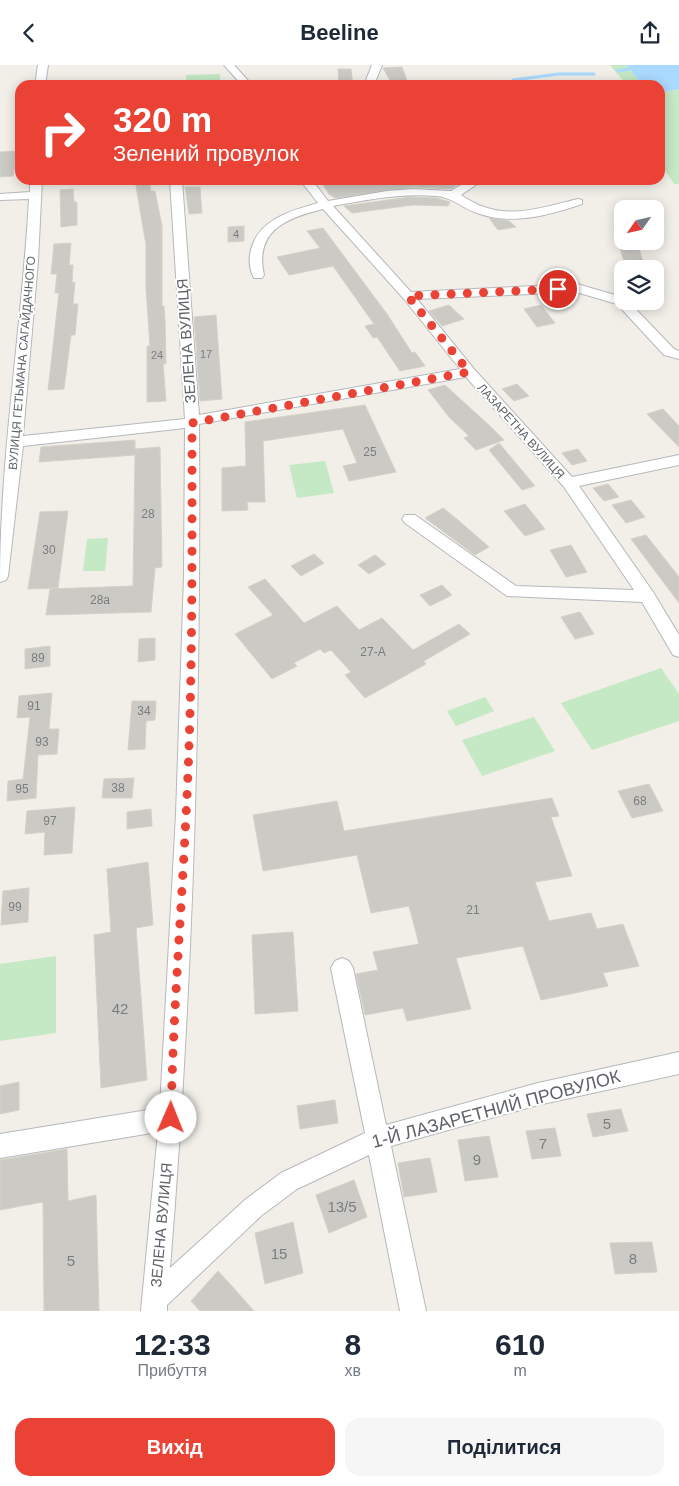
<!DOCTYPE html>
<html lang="uk">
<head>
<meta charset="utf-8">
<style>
  :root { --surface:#fff; --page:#f6f6f7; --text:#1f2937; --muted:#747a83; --accent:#ea4335 }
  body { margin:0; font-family:Helvetica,sans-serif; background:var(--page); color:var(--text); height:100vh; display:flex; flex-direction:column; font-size:19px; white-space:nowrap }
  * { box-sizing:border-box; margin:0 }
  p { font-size:16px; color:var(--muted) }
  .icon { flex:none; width:28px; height:28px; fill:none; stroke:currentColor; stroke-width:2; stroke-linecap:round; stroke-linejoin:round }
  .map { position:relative; height:1246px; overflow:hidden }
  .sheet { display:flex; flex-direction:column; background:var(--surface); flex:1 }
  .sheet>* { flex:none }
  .top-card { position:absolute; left:15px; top:15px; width:650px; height:105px; border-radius:15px; box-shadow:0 2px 12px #0003; background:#ea4335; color:#fff; overflow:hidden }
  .needle { width:32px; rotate:236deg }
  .tools { position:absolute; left:614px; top:135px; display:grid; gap:10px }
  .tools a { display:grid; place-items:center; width:50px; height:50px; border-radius:10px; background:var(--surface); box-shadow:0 2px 12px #0003; font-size:25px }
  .pin { position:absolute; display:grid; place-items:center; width:42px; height:42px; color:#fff; margin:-21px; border:2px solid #fff; border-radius:50%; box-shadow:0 1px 5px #0007 }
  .me { position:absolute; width:55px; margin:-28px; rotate:1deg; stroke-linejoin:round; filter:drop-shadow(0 0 4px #0008) }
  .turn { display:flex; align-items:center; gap:18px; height:105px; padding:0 15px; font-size:22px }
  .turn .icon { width:65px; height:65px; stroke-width:2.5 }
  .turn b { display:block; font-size:35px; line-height:42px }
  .eta { display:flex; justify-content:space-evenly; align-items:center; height:85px; text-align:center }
  .eta b { font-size:30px; font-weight:700; line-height:35px }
  .button { display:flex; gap:10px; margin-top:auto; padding:10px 15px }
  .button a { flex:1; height:58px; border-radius:15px; background:var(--accent); color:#fff; font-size:20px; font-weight:700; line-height:58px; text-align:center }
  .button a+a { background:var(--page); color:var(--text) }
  header { display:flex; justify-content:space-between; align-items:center; height:65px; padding:0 15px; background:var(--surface); font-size:22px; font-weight:700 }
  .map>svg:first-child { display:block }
  .green { fill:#c5e8c5 }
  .water { fill:#aadaff }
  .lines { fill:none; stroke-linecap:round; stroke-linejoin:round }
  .stream { stroke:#aadaff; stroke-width:3 }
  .building { fill:#cccac5; stroke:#d6d1c6 }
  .minor-casing { stroke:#b5b8bc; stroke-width:2 }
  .minor { fill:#fff; fill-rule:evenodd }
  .route { stroke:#ea4335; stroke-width:9; stroke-dasharray:0 16.2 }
  .labels { text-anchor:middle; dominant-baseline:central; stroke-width:4; stroke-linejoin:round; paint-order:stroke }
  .far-number-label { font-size:11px; fill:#7a7d7f }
  .far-street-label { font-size:12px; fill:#5f6368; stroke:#fff }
  .number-label { font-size:12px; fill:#7a7d7f }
  .street-label { font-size:15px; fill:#5f6368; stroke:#fff }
  .near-number-label { font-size:15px; fill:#7a7d7f }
  .near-street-label { font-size:18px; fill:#5f6368; stroke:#fff }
</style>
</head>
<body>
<header><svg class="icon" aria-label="back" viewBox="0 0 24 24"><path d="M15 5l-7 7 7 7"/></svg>Beeline<svg class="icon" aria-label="share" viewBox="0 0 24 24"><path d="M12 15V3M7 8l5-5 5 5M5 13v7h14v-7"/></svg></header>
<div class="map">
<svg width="679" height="1246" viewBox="0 0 679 1246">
  <rect width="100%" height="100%" fill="#f1efe8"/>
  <g class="green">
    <path d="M610 0H626L643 20H627Z"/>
    <path d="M220 9V18L186 19V10Z"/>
    <path d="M679 24V119H674L660 98V28Z"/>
    <path d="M325 396 334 428 297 433 289 400Z"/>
    <path d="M108 473 105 506H83L87 474Z"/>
    <path d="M661 603 679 629V656L592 685 561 638Z"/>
    <path d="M485 632 494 646 456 661 447 646Z"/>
    <path d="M534 652 555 686 482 711 462 675Z"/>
    <path d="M56 891V968L0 976V899Z"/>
  </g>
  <path class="water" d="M626 0H679V24L660 28V20H643Z"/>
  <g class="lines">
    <g class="stream">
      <path d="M618 6 629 4"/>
      <path d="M513 15 559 9H594"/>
    </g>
  </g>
  <g class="building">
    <path d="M402 2 408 18 392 19 383 3Z"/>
    <path d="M338 4H351L353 20H339Z"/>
    <path d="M17 86 13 111 0 112V87Z"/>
    <path d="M135 115H149L151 126H155L162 161V241H164L165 256 166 299H163L166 336 147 337V281H150L146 224V180Z"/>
    <path d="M320 115H460L458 119 451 124 413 122 335 133 329 129Z"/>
    <path d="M185 122H200L202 148 189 149Z"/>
    <path d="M73 124 74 137H77V160L61 162 60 125Z"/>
    <path d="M410 132 436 133 450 137 448 141 413 140 352 148 344 141Z"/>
    <path d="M489 153 509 156 516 162 498 165Z"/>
    <path d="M244 161V176L228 177V162Z"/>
    <path d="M614 161 622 169V176H630L640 186 645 204H626Z"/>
    <path d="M323 163 387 249 412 288 415 287 425 301 400 306 377 272 373 273 365 261 374 259 333 201 289 210 277 192 320 183 307 166Z"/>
    <path d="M71 178 69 200H73L72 218 75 217 73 239H78L75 270H71L64 324 48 325 59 228H55L57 209H51L54 179Z"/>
    <path d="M449 240 464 254 442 261 429 246Z"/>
    <path d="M541 240 555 258 537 262 524 244Z"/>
    <path d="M216 250 222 334 200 336 194 252Z"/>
    <path d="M517 319 529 331 514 336 502 324Z"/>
    <path d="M445 320 492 363 504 375 476 385 464 373 469 371 449 352 428 325Z"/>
    <path d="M365 340 396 407 349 416 343 401 357 398 343 364 263 376 265 437H247L248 445 222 446V403L246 401 245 357Z"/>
    <path d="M663 344 679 361V382L647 349Z"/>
    <path d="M135 375V384L160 382 162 502 155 503 151 547 46 550 50 524 133 521 135 390 39 397 41 382Z"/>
    <path d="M499 378 535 421 522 425 489 385Z"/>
    <path d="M578 384 587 396 572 400 562 388Z"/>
    <path d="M608 419 619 432 604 436 593 423Z"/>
    <path d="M631 435 645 452 626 458 612 440Z"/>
    <path d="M525 439 545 464 525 471 504 446Z"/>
    <path d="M443 443 458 455 489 482 475 490 425 453Z"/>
    <path d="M68 446 58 523 28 524 40 447Z"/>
    <path d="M646 470 679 512V538L631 474Z"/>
    <path d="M571 480 587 507 566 512 550 485Z"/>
    <path d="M314 489 324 498 301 511 291 501Z"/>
    <path d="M375 490 386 499 369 509 358 500Z"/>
    <path d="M265 514 304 558 337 541 359 565 382 553 413 585 459 559 470 569 424 596 426 599 365 633 345 610 351 607 331 585 324 588 320 584 294 598 297 601 272 614 235 569 273 550 248 522Z"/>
    <path d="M442 520 452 530 430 541 420 530Z"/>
    <path d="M580 547 594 569 575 574 561 552Z"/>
    <path d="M155 573V595L138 597 139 574Z"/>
    <path d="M50 581V601L25 604V584Z"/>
    <path d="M52 628 49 664H59L57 689 38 690 36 733 7 736 8 716 23 714 30 652 17 653 19 631Z"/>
    <path d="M132 636H156L155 655 146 656 145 684 128 685Z"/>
    <path d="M134 713 132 733H102L104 714Z"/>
    <path d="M649 719 663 746 632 753 618 726Z"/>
    <path d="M552 733 559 751 551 752 572 811 535 817 549 856 591 848 597 864 623 859 639 901 603 908 608 921 541 935 523 881 456 893 471 944 407 956 403 943 365 950 356 909 378 905 373 887 419 879 409 841 371 848 357 790 263 806 253 750 337 736 344 766Z"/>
    <path d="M75 742 72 788 44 790 45 767 25 769 27 746Z"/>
    <path d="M151 744 152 761 127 764V747Z"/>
    <path d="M148 797 153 860 136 863 147 1015 101 1023 94 870 111 867 107 804Z"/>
    <path d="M29 823 28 857 1 860 3 826Z"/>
    <path d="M293 867 298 946 255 949 252 870Z"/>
    <path d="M19 1017V1045L0 1049V1021Z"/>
    <path d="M335 1035 338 1058 300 1064 297 1041Z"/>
    <path d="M621 1044 628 1066 593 1072 587 1049Z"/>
    <path d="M555 1063 561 1091 532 1094 526 1066Z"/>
    <path d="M489 1071 498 1112 465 1116 458 1075Z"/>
    <path d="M67 1084 68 1136 96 1130 99 1246H44L43 1137 0 1145V1095Z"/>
    <path d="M430 1093 437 1127 404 1132 398 1098Z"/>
    <path d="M354 1115 367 1152 329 1168 316 1130Z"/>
    <path d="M293 1157 303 1208 265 1219 255 1168Z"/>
    <path d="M652 1177 657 1207 615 1209 610 1178Z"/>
    <path d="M218 1206 230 1219 254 1246H200L191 1236Z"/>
  </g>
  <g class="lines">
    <g class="minor-casing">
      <g id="minor">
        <path d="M38 0H48L45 20H35Z"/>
        <path d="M224 0H234L252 20H242Z"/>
        <path d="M372 0H382L374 20H364Z"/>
        <path d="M30 115H42L38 196 23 371 185 354 170 115H182L199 350 460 304 404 234 323 144C287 153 254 165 264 210L262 213H254C250 206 249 197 250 190 255 155 290 146 318 138L300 115H312L328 136 387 126 413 124 451 126 469 115H483L461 130C501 158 535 144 578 134L582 135V139C549 150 512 161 477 148 462 143 452 132 436 131 401 128 367 135 333 141L411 227 577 219 622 232V236H628L674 284 679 286V294L664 290 617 239 576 227 417 234 474 304 572 412 679 390V400L579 421 653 527 679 570V592L673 590 642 537 507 531 405 458 402 454 405 450H415L516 521 634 525 564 422 466 312 199 359C201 641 193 922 170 1203L246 1134 281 1108 365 1068 331 903 335 896 342 893 349 896 353 903 386 1060 538 1018 679 987V1009L538 1040 391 1081 426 1246H400L369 1090 297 1124 262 1150 167 1240V1246H141L158 1067 0 1093V1069L160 1043 176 749 184 511 185 363 23 381 8 511 6 515 0 517C0 389 22 263 29 134L0 135V129L30 127Z"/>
        <path d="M655 217 662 220 661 227 655 231Z"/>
      </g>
    </g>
    <use href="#minor" class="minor"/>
  </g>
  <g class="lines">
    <path class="route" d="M171 1053C173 952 181 852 186 751 193 620 192 488 192 358L469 307 408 231 558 224"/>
  </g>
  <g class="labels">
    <g class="far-number-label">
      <text x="236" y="169">4</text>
      <text x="206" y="289">17</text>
      <text x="157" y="290">24</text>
    </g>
    <g class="far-street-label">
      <text transform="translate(22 298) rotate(-85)">ВУЛИЦЯ ГЕТЬМАНА САГАЙДАЧНОГО</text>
      <text transform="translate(521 366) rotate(48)">ЛАЗАРЕТНА ВУЛИЦЯ</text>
    </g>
    <g class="number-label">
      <text x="370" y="387">25</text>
      <text x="148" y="449">28</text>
      <text x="49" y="485">30</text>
      <text x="100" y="535">28а</text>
      <text x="373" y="587">27-А</text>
      <text x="38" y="593">89</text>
      <text x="34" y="641">91</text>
      <text x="144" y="646">34</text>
      <text x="42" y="677">93</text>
      <text x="118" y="723">38</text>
      <text x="22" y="724">95</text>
      <text x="640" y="736">68</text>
      <text x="50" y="756">97</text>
      <text x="15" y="842">99</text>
      <text x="473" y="845">21</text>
    </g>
    <g class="street-label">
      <text transform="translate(186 276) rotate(-94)">ЗЕЛЕНА ВУЛИЦЯ</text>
      <text transform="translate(161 1160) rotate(-85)">ЗЕЛЕНА ВУЛИЦЯ</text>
    </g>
    <g class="near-number-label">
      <text x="120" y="943">42</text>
      <text x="607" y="1058">5</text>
      <text x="543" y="1078">7</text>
      <text x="477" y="1094">9</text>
      <text x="342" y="1141">13/5</text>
      <text x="279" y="1188">15</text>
      <text x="633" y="1193">8</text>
      <text x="71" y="1195">5</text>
    </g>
    <g class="near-street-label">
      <text transform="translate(496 1044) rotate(-15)">1-Й ЛАЗАРЕТНИЙ ПРОВУЛОК</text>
    </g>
  </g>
</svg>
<div class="tools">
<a><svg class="needle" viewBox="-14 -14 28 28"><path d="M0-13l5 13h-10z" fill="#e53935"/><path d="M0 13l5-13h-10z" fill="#747a83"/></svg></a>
<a><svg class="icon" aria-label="layers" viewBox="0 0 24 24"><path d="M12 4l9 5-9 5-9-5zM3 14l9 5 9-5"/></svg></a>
</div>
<div class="pin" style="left:558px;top:224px;background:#d93025"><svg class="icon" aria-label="arrive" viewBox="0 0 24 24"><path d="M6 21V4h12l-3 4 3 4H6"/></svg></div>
<svg class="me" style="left:171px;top:1053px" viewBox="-20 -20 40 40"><circle r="19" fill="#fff"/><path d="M0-13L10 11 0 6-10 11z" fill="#ea4335"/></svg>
<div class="top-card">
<div class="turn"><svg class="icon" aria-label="right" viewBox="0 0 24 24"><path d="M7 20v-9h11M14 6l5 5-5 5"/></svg><div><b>320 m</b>Зелений провулок</div></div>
</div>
</div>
<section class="sheet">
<div class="eta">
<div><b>12:33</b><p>Прибуття</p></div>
<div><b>8</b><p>хв</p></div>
<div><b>610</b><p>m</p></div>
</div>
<div class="button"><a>Вихід</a><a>Поділитися</a></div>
</section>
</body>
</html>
